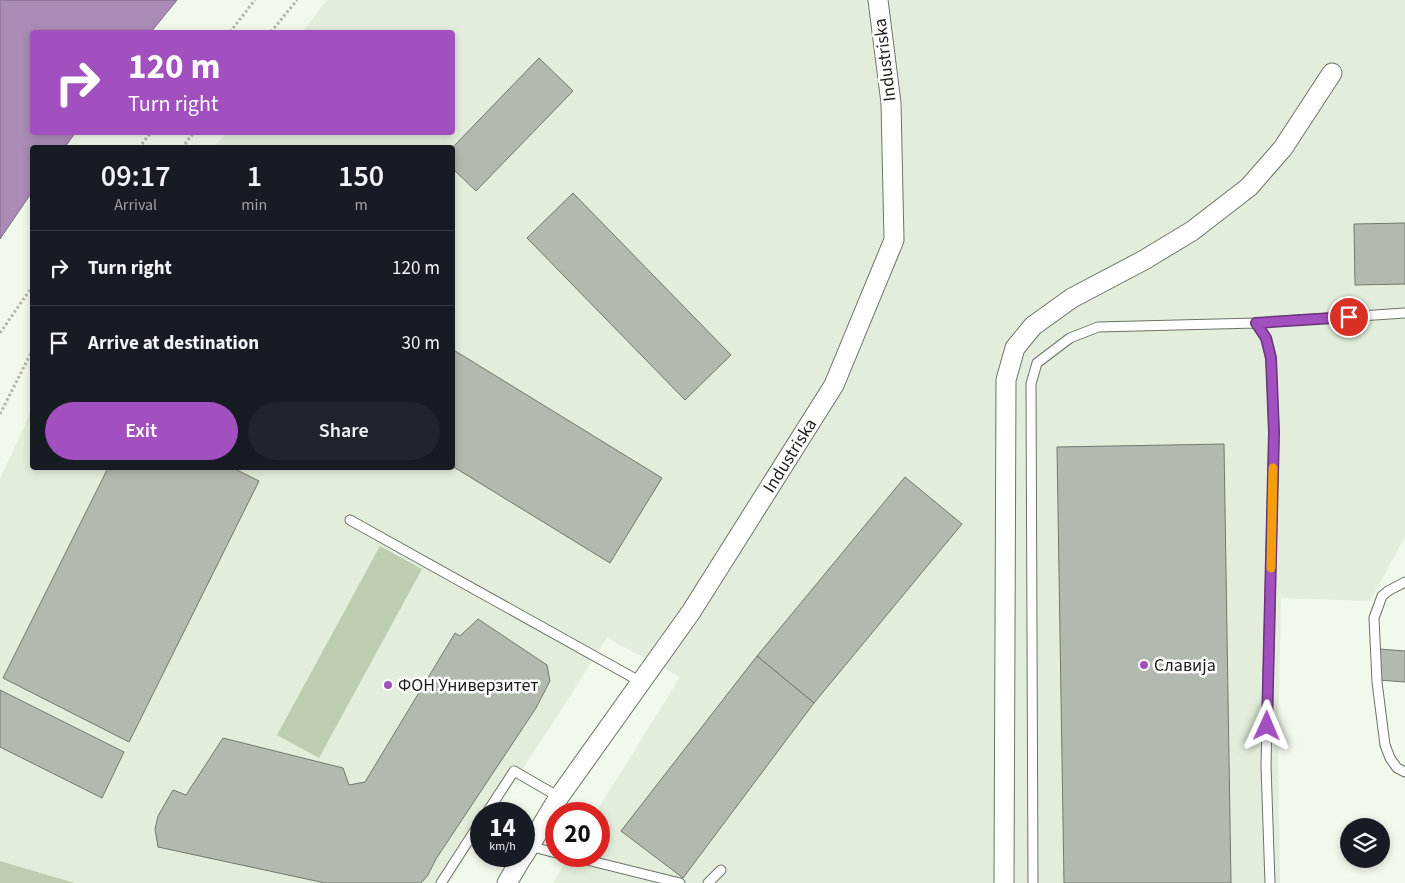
<!DOCTYPE html>
<html lang="en">
<head>
<meta charset="utf-8">
<style>
  :root { --surface:#171b24; --page:#20242c; --text:#f1f3f6; --muted:#9ea1a6; --line:#363941; --accent:#a250bf }
  body { margin:0; font-family:"Source Sans 3",sans-serif; background:var(--page); color:var(--text); height:100vh; display:flex; flex-direction:column; font-size:19px; white-space:nowrap }
  * { box-sizing:border-box; margin:0 }
  p { font-size:16px; color:var(--muted) }
  .icon { flex:none; width:28px; height:28px; fill:none; stroke:currentColor; stroke-width:2; stroke-linecap:round; stroke-linejoin:round }
  .map { position:relative; flex:1; overflow:hidden }
  .side { position:absolute; left:30px; top:145px; width:425px; height:325px; display:flex; flex-direction:column; background:var(--surface); border-radius:5px; box-shadow:0 2px 8px #0003 }
  .side>* { flex:none }
  .guide { position:absolute; left:30px; top:30px; width:425px; height:105px; border-radius:5px; box-shadow:0 2px 8px #0003; background:#a250bf; color:#fff; overflow:hidden }
  .fabs { position:absolute; left:1340px; top:818px; display:grid; gap:10px }
  .fabs a { display:grid; place-items:center; width:50px; height:50px; border-radius:50%; background:var(--surface); box-shadow:0 2px 8px #0003; font-size:25px }
  .speed { position:absolute; left:470px; top:802px; display:flex; gap:10px; font-size:25px; font-weight:700; text-align:center }
  .speed>* { display:grid; place-content:center; width:65px; height:65px; border-radius:50%; background:var(--surface); box-shadow:0 2px 8px #0003; line-height:1 }
  .speed small { font-size:12px; font-weight:400 }
  .speed .limit { border:8px solid #d22; background:#fff; color:#111 }
  .pin { position:absolute; display:grid; place-items:center; width:42px; height:42px; color:#fff; margin:-21px; border:2px solid #fff; border-radius:50%; box-shadow:0 1px 5px #0007 }
  .me { position:absolute; width:55px; margin:-28px; rotate:1deg; stroke-linejoin:round; filter:drop-shadow(0 0 4px #0008) }
  .turn { display:flex; align-items:center; gap:18px; height:105px; padding:0 15px; font-size:22px }
  .turn .icon { width:65px; height:65px; stroke-width:2.5 }
  .turn b { display:block; font-size:35px; line-height:42px }
  .eta { display:flex; justify-content:space-evenly; align-items:center; height:85px; text-align:center }
  .eta b { font-size:30px; font-weight:600; line-height:35px }
  .action { display:flex; gap:10px; margin-top:auto; padding:10px 15px }
  .action a { flex:1; height:58px; border-radius:30px; background:var(--accent); color:#fff; font-size:20px; font-weight:600; line-height:58px; text-align:center }
  .action a+a { background:var(--page); color:var(--text) }
  ul { padding:0; list-style:none }
  li { display:flex; align-items:center; gap:15px; height:75px; padding:0 15px; border-top:1px solid var(--line) }
  li div { flex:1 }
  li b { display:block; font-size:19px }
  li em { font-style:normal }
  .map>svg:first-child { display:block }
  .built { fill:#e2eedb }
  .green { fill:#bccdb1 }
  .water { fill:#aa8bb6; stroke:#7f6a87 }
  .building { fill:#b2b9ae; stroke:#72786d }
  .lines { fill:none; stroke-linecap:round; stroke-linejoin:round }
  .lane-casing { stroke:#6d7368; stroke-width:11 }
  .street-casing { stroke:#6d7368; stroke-width:21 }
  .path { stroke:#b0b6ac; stroke-width:3; stroke-dasharray:2.5 2.5; stroke-linecap:butt }
  .lane { stroke:#fff; stroke-width:9 }
  .street { stroke:#fff; stroke-width:19 }
  .route-casing { stroke:#69347c; stroke-width:12 }
  .route { stroke:#a250bf; stroke-width:9 }
  .slow { stroke:#f59e0b; stroke-width:9 }
  .poi-dot { fill:#a250bf; stroke:#fff; stroke-width:2 }
  .labels { text-anchor:middle; dominant-baseline:central; stroke-width:5; stroke-linejoin:round; paint-order:stroke }
  .street-label { font-size:18px; fill:#1b1e19; stroke:#fff }
  .poi-label { font-size:18px; fill:#1b1e19; stroke:#fff; text-anchor:start }
</style>
</head>
<body>
<div class="map">
<svg width="1405" height="883" viewBox="0 0 1405 883">
  <rect width="100%" height="100%" fill="#f1f8ec"/>
  <path class="built" d="M327 0H1405V537L1370 601 1281 598 1278 736 1280 883H553L569 856H599V814H595L680 677 607 638 494 814H481V833L449 883H75L0 861V479L32 409V468H452V148L214 147 226 133 452 132V32H302Z"/>
  <g class="green">
    <path d="M380 546 422 569 319 758 277 735Z"/>
    <path d="M0 861 75 883H0Z"/>
  </g>
  <path class="water" d="M0 0H177L151 32H32V132L75 133 65 147 32 148V192L0 239Z"/>
  <g class="building">
    <path d="M539 58 573 91 476 191 452 168V148Z"/>
    <path d="M573 193 731 355 685 400 527 238Z"/>
    <path d="M1405 223V284L1355 285 1354 224Z"/>
    <path d="M452 349 662 478 610 563 452 466Z"/>
    <path d="M1224 444 1231 883H1064L1057 447Z"/>
    <path d="M108 468H233L259 481 129 742 3 678Z"/>
    <path d="M905 477 962 524 814 703 757 656Z"/>
    <path d="M478 619 547 665 550 681 536 708 436 859 428 875 421 883H325L158 847 155 829 158 816 173 790 186 795 223 738 343 768 349 785 365 782 455 633 460 636Z"/>
    <path d="M1380 649 1405 651V682L1378 680Z"/>
    <path d="M757 656 814 703 683 878 621 831Z"/>
    <path d="M0 690 124 752 102 798 0 747Z"/>
  </g>
  <g class="lines">
    <g class="lane-casing">
      <g id="lane">
        <path d="M1256 323 1405 313"/>
        <path d="M350 520 641 682"/>
        <path d="M1405 582 1388 591 1382 596 1374 618 1377 682 1385 745 1390 758 1397 768 1405 772"/>
        <path d="M486 814 514 771 559 797"/>
        <path d="M529 846 556 853"/>
        <path d="M571 856 680 883"/>
        <path d="M441 883 481 821"/>
        <path d="M708 883 721 870"/>
        <path d="M1033 883 1031 384 1037 363 1070 338 1098 327 1256 323 1266 338 1271 358 1274 432 1266 766 1270 883"/>
      </g>
    </g>
    <g class="street-casing">
      <g id="street">
        <path id="s1" d="M524 855 559 797 691 612 834 385 894 240 891 103 878 0"/>
        <path d="M507 883 523 856"/>
        <path d="M1004 883 1006 380 1015 348 1033 326 1072 298 1144 260 1192 231 1249 187 1283 148 1332 73"/>
      </g>
    </g>
    <g class="path">
      <path d="M230 32 255 0"/>
      <path d="M271 32 297 0"/>
      <path d="M139 148 151 132"/>
      <path d="M182 148 194 132"/>
      <path d="M0 333 32 287"/>
      <path d="M0 414 32 351"/>
    </g>
    <use href="#lane" class="lane"/>
    <use href="#street" class="street"/>
  </g>
  <g class="lines">
    <g class="route-casing">
      <path id="route" d="M1267 726 1274 432 1271 358 1266 338 1256 323 1349 317"/>
    </g>
    <use href="#route" class="route"/>
    <path class="slow" d="M1271 568 1273 468"/>
  </g>
  <g class="poi-dot">
    <circle cx="1144" cy="665" r="5"/>
    <circle cx="388" cy="685" r="5"/>
  </g>
  <g class="labels">
    <g class="street-label">
      <text transform="translate(885 60) rotate(-97)">Industriska</text>
      <text stroke="none"><textPath href="#s1" startOffset="480">Industriska</textPath></text>
    </g>
    <g class="poi-label">
      <text x="1154" y="665">Славија</text>
      <text x="398" y="685">ФОН Универзитет</text>
    </g>
  </g>
</svg>
<div class="fabs">
<a><svg class="icon" aria-label="layers" viewBox="0 0 24 24"><path d="M12 4l9 5-9 5-9-5zM3 14l9 5 9-5"/></svg></a>
</div>
<div class="speed"><div>14<small>km/h</small></div><div class="limit">20</div></div>
<div class="pin" style="left:1349px;top:317px;background:#d93025"><svg class="icon" aria-label="arrive" viewBox="0 0 24 24"><path d="M6 21V4h12l-3 4 3 4H6"/></svg></div>
<svg class="me" style="left:1267px;top:726px" viewBox="-20 -20 40 40"><path d="M0-17L14 15 0 8-14 15z" fill="#a250bf" stroke="#fff" stroke-width="4"/></svg>
<div class="guide">
<div class="turn"><svg class="icon" aria-label="right" viewBox="0 0 24 24"><path d="M7 20v-9h11M14 6l5 5-5 5"/></svg><div><b>120 m</b>Turn right</div></div>
</div>
<section class="side">
<div class="eta">
<div><b>09:17</b><p>Arrival</p></div>
<div><b>1</b><p>min</p></div>
<div><b>150</b><p>m</p></div>
</div>
<ul>
<li><svg class="icon" aria-label="right" viewBox="0 0 24 24"><path d="M7 20v-9h11M14 6l5 5-5 5"/></svg><div><b>Turn right</b></div><em>120 m</em></li>
<li><svg class="icon" aria-label="arrive" viewBox="0 0 24 24"><path d="M6 21V4h12l-3 4 3 4H6"/></svg><div><b>Arrive at destination</b></div><em>30 m</em></li>
</ul>
<div class="action"><a>Exit</a><a>Share</a></div>
</section>
</div>
</body>
</html>
